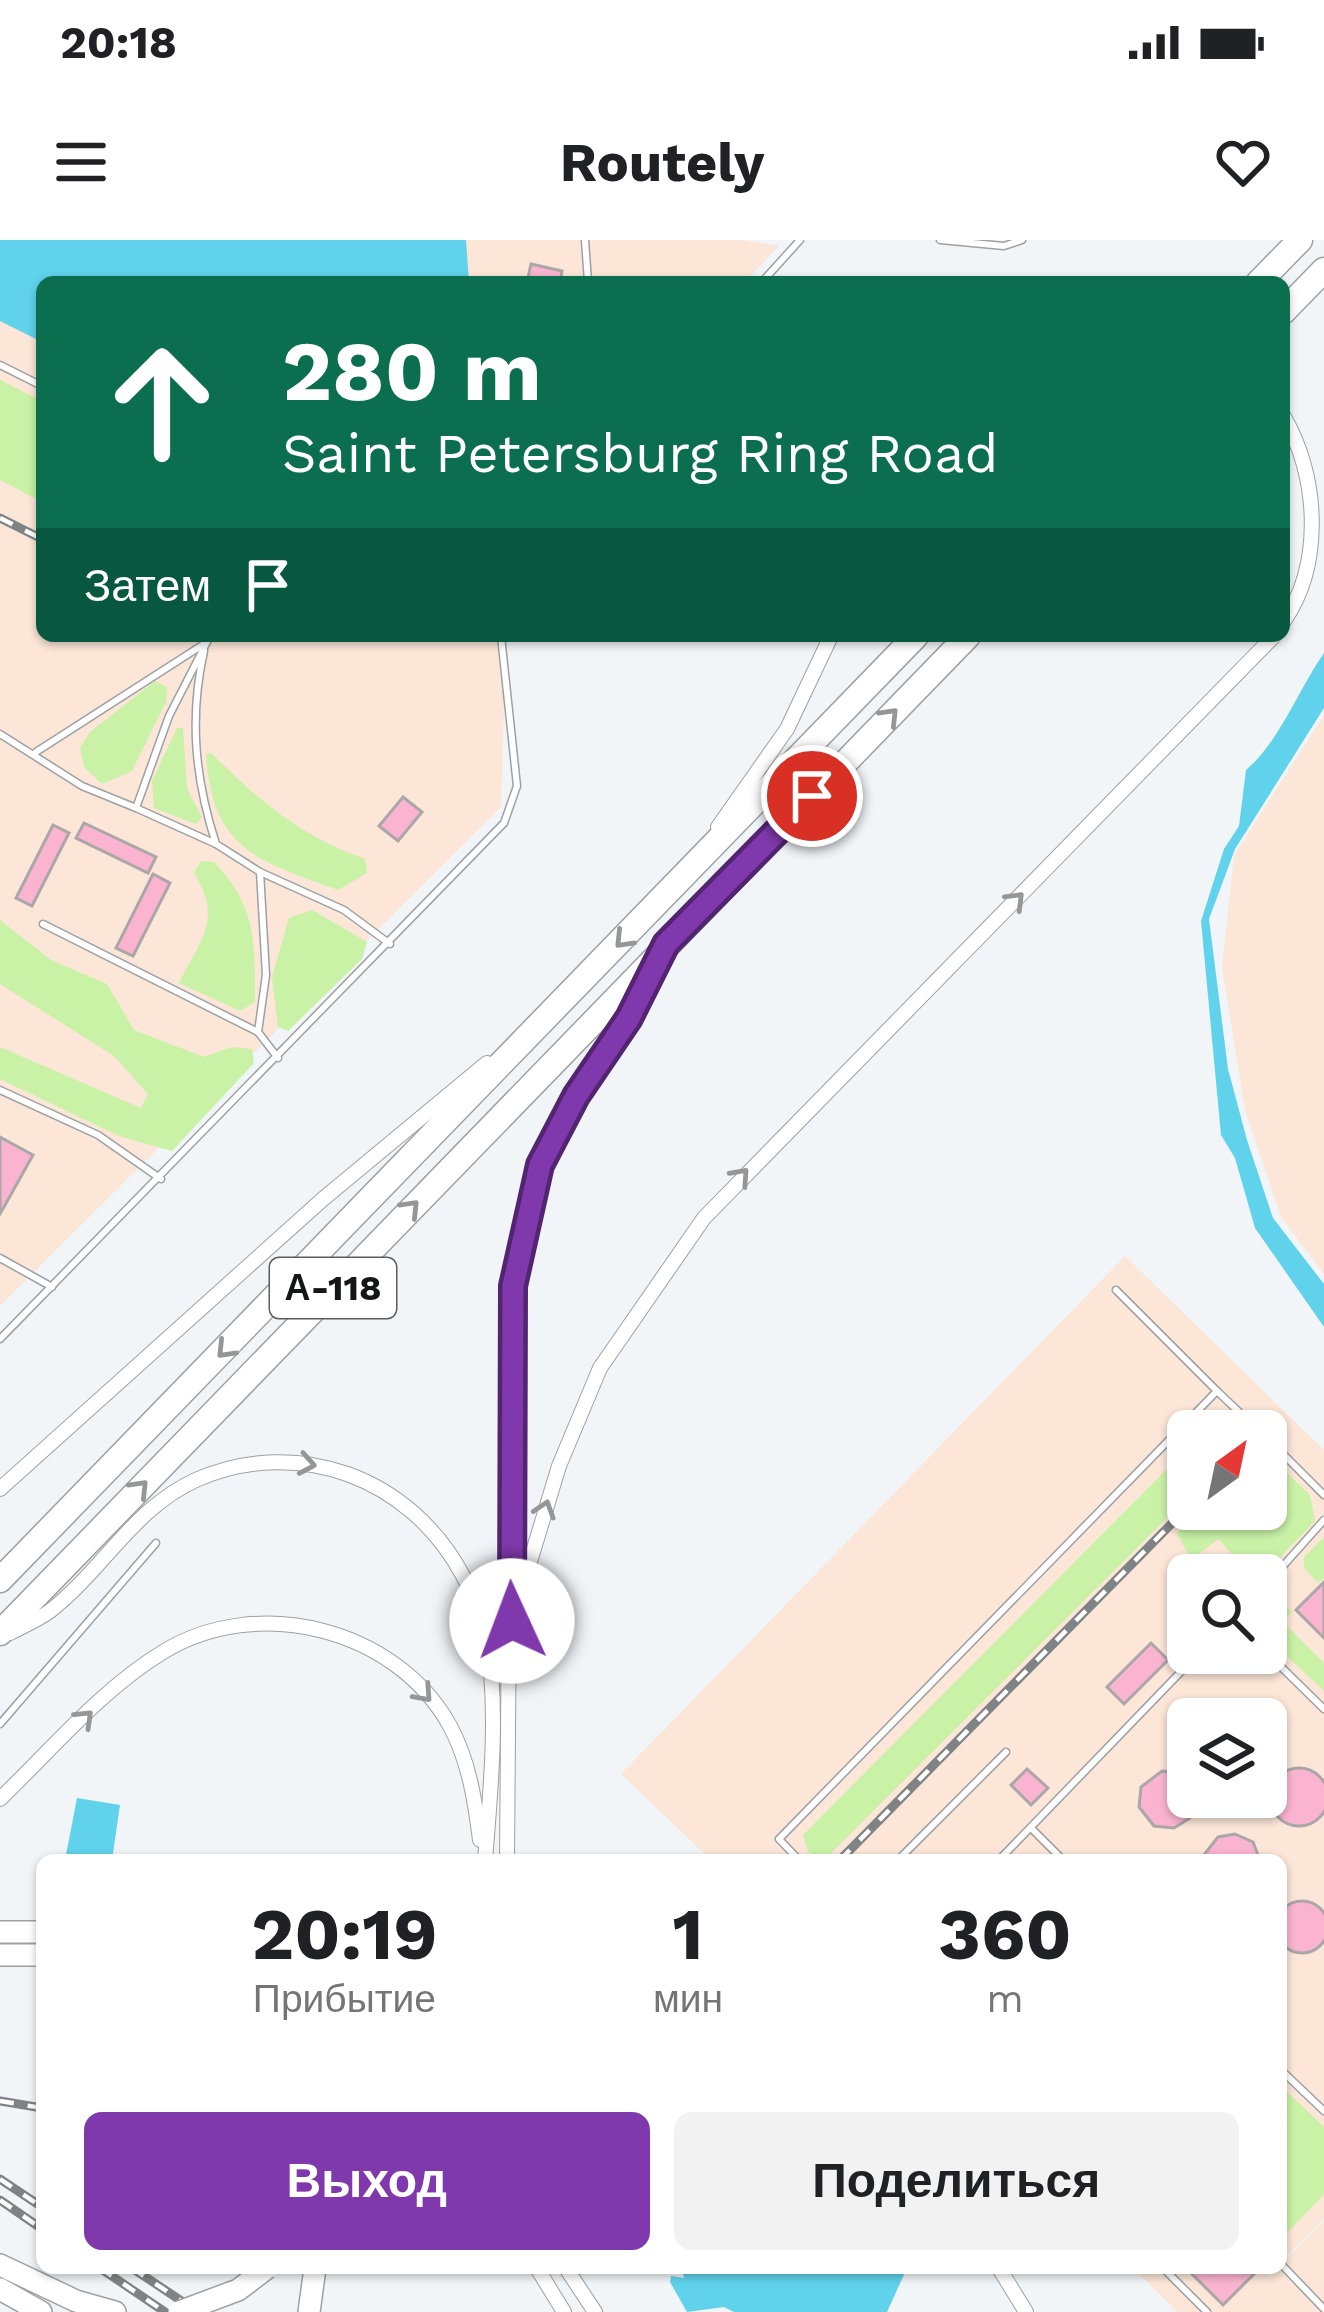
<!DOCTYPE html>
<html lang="ru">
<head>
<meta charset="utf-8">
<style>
  :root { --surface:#fff; --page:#f2f2f2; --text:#202124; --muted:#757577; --accent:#7f39ad }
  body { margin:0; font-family:"Work Sans",sans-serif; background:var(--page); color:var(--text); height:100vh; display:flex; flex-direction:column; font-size:45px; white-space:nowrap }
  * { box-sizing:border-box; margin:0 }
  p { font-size:39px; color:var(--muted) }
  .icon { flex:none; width:66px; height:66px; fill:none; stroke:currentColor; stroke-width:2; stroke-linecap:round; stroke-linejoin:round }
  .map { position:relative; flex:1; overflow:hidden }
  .panel { position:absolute; left:36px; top:1614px; width:1251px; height:420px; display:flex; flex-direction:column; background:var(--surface); border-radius:18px; box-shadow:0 3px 9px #0004 }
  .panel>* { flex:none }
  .banner { position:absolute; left:36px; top:36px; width:1254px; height:366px; border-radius:18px; box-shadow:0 3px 9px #0004; background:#0b6e4f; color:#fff; overflow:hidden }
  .needle { width:78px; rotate:33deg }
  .buttons { position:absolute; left:1167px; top:1170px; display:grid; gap:24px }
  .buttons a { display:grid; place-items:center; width:120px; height:120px; border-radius:18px; background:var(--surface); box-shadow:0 3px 9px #0004; font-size:60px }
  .pin { position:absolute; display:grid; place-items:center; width:102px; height:102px; color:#fff; margin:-51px; border:6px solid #fff; border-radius:50%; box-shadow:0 3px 12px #0007 }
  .me { position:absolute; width:132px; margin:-66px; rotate:358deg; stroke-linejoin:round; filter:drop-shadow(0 0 9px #0008) }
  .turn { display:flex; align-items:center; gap:42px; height:252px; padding:0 48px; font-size:54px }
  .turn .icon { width:156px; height:156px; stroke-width:2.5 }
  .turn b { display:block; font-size:84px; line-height:102px }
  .then { display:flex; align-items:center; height:114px; padding:0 48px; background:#0003; gap:24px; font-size:45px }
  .eta { display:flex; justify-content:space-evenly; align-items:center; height:204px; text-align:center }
  .eta b { font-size:72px; font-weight:700; line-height:84px }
  .primary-button { display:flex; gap:24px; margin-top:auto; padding:24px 48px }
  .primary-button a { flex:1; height:138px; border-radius:18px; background:var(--accent); color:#fff; font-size:48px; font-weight:700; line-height:138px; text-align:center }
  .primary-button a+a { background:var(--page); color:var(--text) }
  .status { display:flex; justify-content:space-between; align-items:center; height:84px; padding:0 60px; background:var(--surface); direction:ltr }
  .status svg { height:33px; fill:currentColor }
  header { display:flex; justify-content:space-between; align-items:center; height:156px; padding:0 48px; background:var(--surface); font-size:54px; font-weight:700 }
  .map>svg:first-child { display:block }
  .industrial { fill:#fbe6d7; fill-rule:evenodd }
  .green { fill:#c9f2a7 }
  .water { fill:#60d2eb }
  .building { fill:#fab4cf; stroke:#aba6a8; stroke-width:3 }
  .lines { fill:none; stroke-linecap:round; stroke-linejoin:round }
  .service-casing { stroke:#9da1a4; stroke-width:9 }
  .minor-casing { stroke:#9da1a4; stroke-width:16 }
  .primary-casing { stroke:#9da1a4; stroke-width:24 }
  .motorway-casing { stroke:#9da1a4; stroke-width:27 }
  .service { stroke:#fff; stroke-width:6 }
  .minor { stroke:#fff; stroke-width:14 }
  .primary { stroke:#fff; stroke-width:21 }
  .motorway { stroke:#fff; stroke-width:24 }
  .rail-casing { stroke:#808385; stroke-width:9 }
  .rail { stroke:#fff; stroke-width:4.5; stroke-dasharray:14; stroke-linecap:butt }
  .primary-bridge-casing { stroke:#9da1a4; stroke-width:24; stroke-linecap:butt }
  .primary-bridge { stroke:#fff; stroke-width:21 }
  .oneway { stroke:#959697 }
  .route-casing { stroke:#532570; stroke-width:30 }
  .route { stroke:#7f39ad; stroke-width:21 }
  .labels { text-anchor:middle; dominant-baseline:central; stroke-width:12; stroke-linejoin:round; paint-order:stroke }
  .shield { fill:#fff; stroke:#5a5c5d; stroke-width:3 }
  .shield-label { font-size:36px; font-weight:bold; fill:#141617 }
</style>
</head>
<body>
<div class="status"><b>20:18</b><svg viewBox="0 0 49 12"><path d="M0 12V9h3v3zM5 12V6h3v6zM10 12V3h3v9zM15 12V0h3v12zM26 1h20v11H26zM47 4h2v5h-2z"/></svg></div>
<header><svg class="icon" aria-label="menu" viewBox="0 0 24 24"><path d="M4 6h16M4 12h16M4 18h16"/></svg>Routely<svg class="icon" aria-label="heart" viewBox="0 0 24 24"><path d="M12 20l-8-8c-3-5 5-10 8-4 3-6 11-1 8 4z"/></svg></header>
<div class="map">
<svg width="1324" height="2072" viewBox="0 0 1324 2072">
  <rect width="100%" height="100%" fill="#f1f5f8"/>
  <g class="industrial">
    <path d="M0 0H743L779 6 745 42H42V396H506L501 567 0 1066Z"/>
    <path d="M1324 475V1034L1281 977 1245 870 1222 728 1234 615Z"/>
    <path d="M1125 1016 1324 1210V1978L1290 2013H1281V1620H711L621 1534ZM1188 1191H1266V1269H1188ZM1188 1335H1266V1413H1188ZM1188 1479H1266V1557H1188Z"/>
    <path d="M1324 1980V2072H1178L1133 2028H1270L1268 2038Z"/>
  </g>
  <g class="green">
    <path d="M0 140 42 161V262L0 240Z"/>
    <path d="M155 441 167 447 166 462 132 531 102 544 84 527 80 508 90 492Z"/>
    <path d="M177 488H183L187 549 202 577 196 584 154 568 152 541Z"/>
    <path d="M211 513C258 560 303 598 365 619L367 633 338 650C257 620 212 610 206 514Z"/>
    <path d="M201 621 214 622C257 667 255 702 255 762L240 771 179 743C201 699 223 679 194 633Z"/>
    <path d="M312 670 367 702 362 719 288 791 278 787 272 737 289 678Z"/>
    <path d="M0 680 51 720 107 744 134 790 204 817 232 807 252 809 254 823 172 911 119 896 0 839V807L141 868 148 854 114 816 0 744Z"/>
    <path d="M1188 1208V1254L1162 1283 824 1620 808 1612 803 1595Z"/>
    <path d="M1266 1213 1310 1255 1315 1281 1263 1335H1228L1239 1322 1218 1299 1191 1320 1177 1293 1199 1269H1266Z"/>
    <path d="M1324 1297V1338L1318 1343 1304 1328V1317Z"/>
    <path d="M1277 1356 1292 1372 1283 1382 1324 1423V1451L1266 1396V1357Z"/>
    <path d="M1281 1846 1324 1887V1954L1288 1992 1281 1985Z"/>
  </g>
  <g class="water">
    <path d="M0 0H466L469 42H42V102L0 81Z"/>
    <path d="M1324 413V468L1235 609 1209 679 1228 829 1247 900 1273 978 1324 1044V1087L1255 988 1235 918 1221 895 1201 681 1224 609 1239 586 1246 530C1280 501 1298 450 1324 413Z"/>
    <path d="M77 1558 120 1565 112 1620H65Z"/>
    <path d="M682 2028H907L887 2072H734L724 2067 687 2072 670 2042 671 2036 684 2038Z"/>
  </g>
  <g class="building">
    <path d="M531 24 562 31 560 42H527Z"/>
    <path d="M403 557 422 572 398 601 379 586Z"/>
    <path d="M84 583 156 617 148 633 76 598Z"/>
    <path d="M53 585 69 593 32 666 16 658Z"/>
    <path d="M153 634 170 643 133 716 116 708Z"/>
    <path d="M0 897 33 915 0 974Z"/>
    <path d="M1324 1342V1398L1296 1370Z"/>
    <path d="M1151 1403 1168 1420 1124 1464 1107 1447Z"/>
    <path d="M1239 1463 1262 1479H1197L1223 1464Z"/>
    <circle cx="1299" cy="1557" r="29"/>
    <path d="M1027 1529 1048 1548 1031 1565 1011 1545Z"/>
    <path d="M1162 1531 1182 1534 1188 1540V1557H1197L1190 1578 1174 1588 1154 1586 1139 1567 1141 1547Z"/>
    <path d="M1235 1594 1253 1602 1260 1620H1200L1218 1597Z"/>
    <circle cx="1302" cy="1687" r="26"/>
    <path d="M1186 2028H1260L1223 2065Z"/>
  </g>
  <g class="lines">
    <g class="service-casing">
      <g id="service">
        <path d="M585 0 588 42"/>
        <path d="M940 0 1004 6 1022 0"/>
        <path d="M570 41 574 42"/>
        <path d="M762 42 800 0"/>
        <path d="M0 125 42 146"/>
        <path d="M210 396 169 476 136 568 216 604 260 632 266 735 258 792 278 818"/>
        <path d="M204 411C189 478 195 539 216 604"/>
        <path d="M0 494 82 546 136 568"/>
        <path d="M36 512 204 404"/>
        <path d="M260 632 344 670 390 704"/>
        <path d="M43 684 258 792"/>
        <path d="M0 850 98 895 161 939"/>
        <path d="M0 1018 52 1047"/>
        <path d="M1116 1050 1217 1151"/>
        <path d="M0 1099 504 583 517 546 501 396"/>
        <path d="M1266 1197 1324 1255"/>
        <path d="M1266 1345 1324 1280"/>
        <path d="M1266 1412 1324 1469"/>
        <path d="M0 1484 156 1303"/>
        <path d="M1031 1588 1063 1620"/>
        <path d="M799 1620 779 1599 1217 1151 1259 1191"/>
        <path d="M898 1620 1006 1512"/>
        <path d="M999 1620 1199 1413"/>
        <path d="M1281 1830 1324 1871"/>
        <path d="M1281 2024 1324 2069"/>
        <path d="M1163 2028 1207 2072"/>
      </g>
    </g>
    <g class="minor-casing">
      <g id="minor">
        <path d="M1284 177C1318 235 1324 323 1284 381"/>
        <path d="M718 587 787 489 831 396"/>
        <path d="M0 1249 323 959 487 823"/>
        <path d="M512 1381 559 1226 600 1128 704 978 1274 396"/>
        <path d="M10 1393C23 1386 38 1380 50 1371 103 1330 134 1267 198 1239 299 1196 410 1238 462 1334 471 1351 483 1373 486 1392 499 1466 491 1546 485 1620"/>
        <path d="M0 1559C51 1510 102 1449 163 1412 257 1354 396 1388 450 1486 469 1521 475 1561 480 1600"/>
        <path d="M507 1620 511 1108 520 1000 540 925 653 730"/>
        <path d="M537 2028 564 2072"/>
        <path d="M566 2028 595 2072"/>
        <path d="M999 2028 1026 2072"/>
      </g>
    </g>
    <g class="primary-casing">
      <g id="primary">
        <path d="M0 1692H42"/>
        <path d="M0 1715H42"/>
        <path d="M0 2025 76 2061 115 2072"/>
        <path d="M0 2049 41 2072"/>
        <path d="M309 2072 315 2028"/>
      </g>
    </g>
    <g class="motorway-casing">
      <g id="motorway">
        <path d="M1259 42 1300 0"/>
        <path d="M1284 71 1324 30"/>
        <path d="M0 1340 916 396"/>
        <path d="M0 1393 968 396"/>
      </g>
    </g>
    <use href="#service" class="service"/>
    <use href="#minor" class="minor"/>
    <use href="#primary" class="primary"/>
    <use href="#motorway" class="motorway"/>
    <g class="rail-casing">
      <g id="rail">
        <path d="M0 278 42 299"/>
        <path d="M840 1620 1188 1267"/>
        <path d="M0 1861 42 1868"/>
        <path d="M0 1939 42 1967"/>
        <path d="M0 1960 42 1989"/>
        <path d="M100 2028 165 2072"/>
        <path d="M132 2028 198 2072"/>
      </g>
    </g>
    <use href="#rail" class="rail"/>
    <g class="primary-bridge-casing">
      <path id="primary-bridge" d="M179 2072 238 2050 267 2028"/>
    </g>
    <use href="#primary-bridge" class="primary-bridge"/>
  </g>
  <defs><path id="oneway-chevron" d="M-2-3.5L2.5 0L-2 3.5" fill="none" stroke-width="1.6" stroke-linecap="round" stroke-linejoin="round" transform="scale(3)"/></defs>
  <g class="oneway">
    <use href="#oneway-chevron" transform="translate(890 476) rotate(-46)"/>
    <use href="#oneway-chevron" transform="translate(1016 660) rotate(-45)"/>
    <use href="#oneway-chevron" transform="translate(623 700) rotate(134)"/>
    <use href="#oneway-chevron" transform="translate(741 936) rotate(-48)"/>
    <use href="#oneway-chevron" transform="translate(411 968) rotate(-46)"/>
    <use href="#oneway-chevron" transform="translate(225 1110) rotate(134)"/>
    <use href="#oneway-chevron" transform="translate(307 1224) rotate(10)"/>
    <use href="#oneway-chevron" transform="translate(140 1248) rotate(-46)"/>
    <use href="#oneway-chevron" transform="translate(545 1269) rotate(-72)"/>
    <use href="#oneway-chevron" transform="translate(424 1454) rotate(48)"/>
    <use href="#oneway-chevron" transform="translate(85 1478) rotate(-44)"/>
  </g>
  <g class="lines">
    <g class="route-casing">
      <path id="route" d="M512 1381 513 1046 540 925 576 856 629 778 666 704 812 556"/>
    </g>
    <use href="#route" class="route"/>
  </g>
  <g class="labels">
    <rect class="shield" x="270" y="1018" width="126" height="60" rx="9"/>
    <g class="shield-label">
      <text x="333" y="1048">А-118</text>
    </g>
  </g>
</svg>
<div class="buttons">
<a><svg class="needle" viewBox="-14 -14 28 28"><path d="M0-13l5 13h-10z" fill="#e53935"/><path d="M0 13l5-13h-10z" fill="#757577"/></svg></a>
<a><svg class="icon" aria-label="search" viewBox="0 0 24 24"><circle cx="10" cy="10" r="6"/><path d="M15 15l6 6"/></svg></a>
<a><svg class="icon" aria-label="layers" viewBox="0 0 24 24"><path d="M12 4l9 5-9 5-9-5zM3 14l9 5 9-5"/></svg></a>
</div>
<div class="pin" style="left:812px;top:556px;background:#d93025"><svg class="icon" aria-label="arrive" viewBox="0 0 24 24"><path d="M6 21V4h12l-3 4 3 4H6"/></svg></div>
<svg class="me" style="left:512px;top:1381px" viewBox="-20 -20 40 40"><circle r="19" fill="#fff"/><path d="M0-13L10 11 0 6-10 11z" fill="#7f39ad"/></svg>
<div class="banner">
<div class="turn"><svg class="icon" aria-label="ahead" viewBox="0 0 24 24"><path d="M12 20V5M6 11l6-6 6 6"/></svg><div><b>280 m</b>Saint Petersburg Ring Road</div></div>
<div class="then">Затем<svg class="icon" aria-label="arrive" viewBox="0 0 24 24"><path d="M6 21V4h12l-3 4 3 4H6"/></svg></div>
</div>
<section class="panel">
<div class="eta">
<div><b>20:19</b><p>Прибытие</p></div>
<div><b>1</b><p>мин</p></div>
<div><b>360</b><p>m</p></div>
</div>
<div class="primary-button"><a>Выход</a><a>Поделиться</a></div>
</section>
</div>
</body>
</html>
